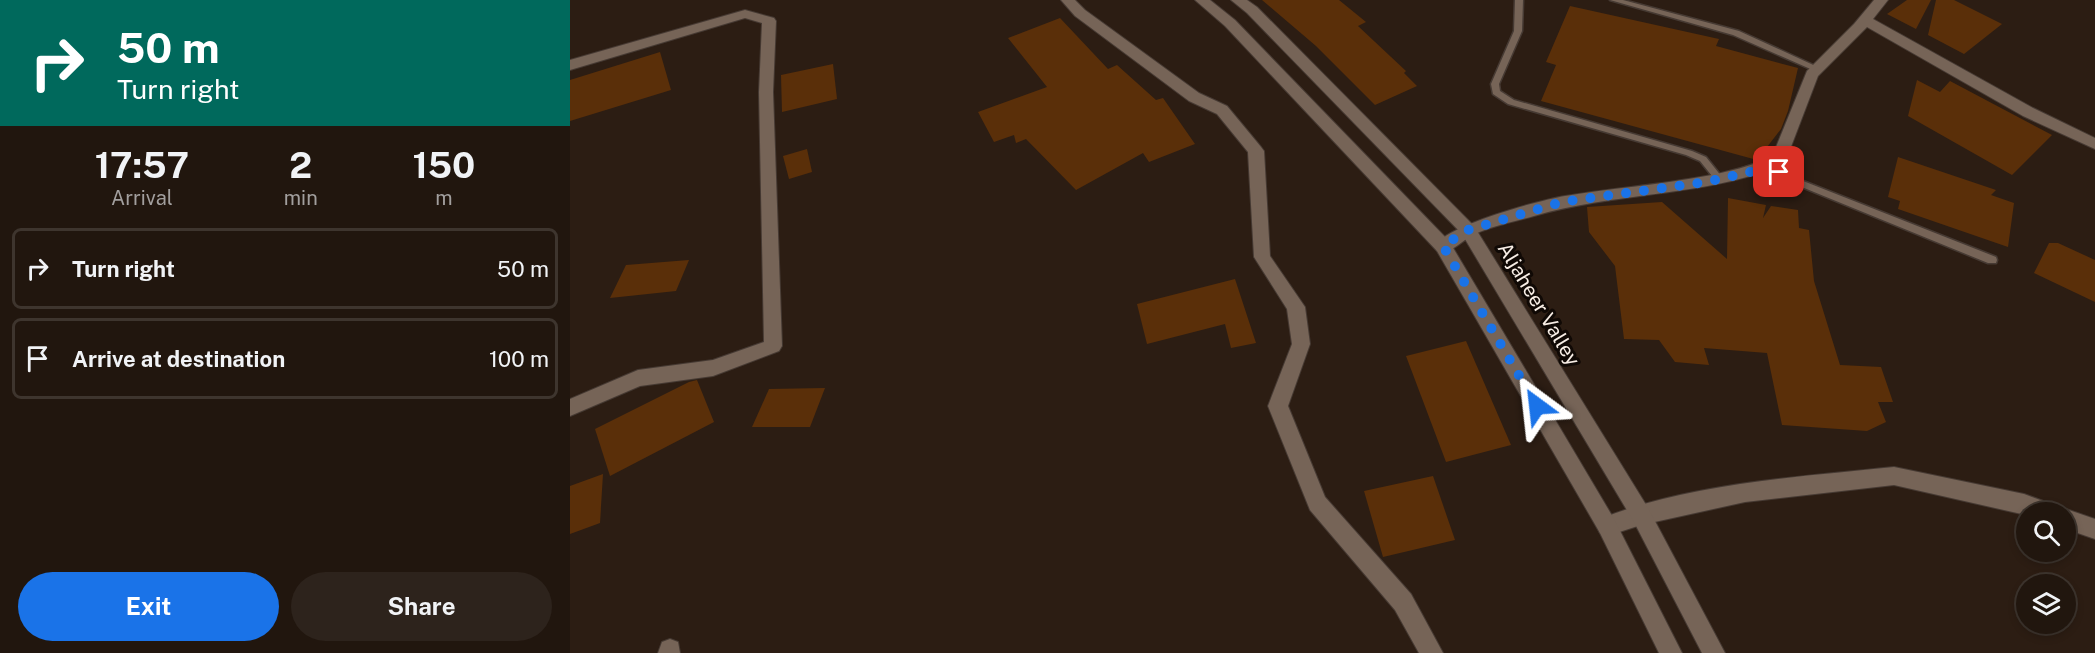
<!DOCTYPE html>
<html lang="en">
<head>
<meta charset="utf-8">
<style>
  :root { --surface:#21160e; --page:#2d231c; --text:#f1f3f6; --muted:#a29f9e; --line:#3e352e; --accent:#1a73e8 }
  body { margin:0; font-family:"Public Sans",sans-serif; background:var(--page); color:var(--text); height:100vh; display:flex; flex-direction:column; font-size:22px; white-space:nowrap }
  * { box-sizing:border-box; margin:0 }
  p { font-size:20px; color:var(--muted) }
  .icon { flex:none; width:33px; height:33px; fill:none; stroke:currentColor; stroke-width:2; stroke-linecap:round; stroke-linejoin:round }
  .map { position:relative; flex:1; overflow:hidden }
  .details { display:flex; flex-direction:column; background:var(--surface); width:570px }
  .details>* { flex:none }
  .hud { background:#00695c; color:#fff; overflow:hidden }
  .tools { position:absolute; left:1446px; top:502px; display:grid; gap:12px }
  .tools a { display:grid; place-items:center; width:60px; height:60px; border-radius:50%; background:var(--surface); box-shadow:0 3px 9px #0003,0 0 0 2px var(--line); font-size:30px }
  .pin { position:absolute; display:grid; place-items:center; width:51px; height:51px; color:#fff; margin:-26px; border-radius:12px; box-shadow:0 3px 9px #0006 }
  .me { position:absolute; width:66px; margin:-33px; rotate:330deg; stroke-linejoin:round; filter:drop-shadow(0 0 4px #0008) }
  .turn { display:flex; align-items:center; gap:21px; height:126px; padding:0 18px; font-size:27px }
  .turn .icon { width:78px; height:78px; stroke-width:2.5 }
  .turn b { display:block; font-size:42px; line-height:51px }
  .eta { display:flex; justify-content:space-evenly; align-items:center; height:102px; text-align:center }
  .eta b { font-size:36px; font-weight:700; line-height:42px }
  .primary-button { display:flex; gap:12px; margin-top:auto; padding:12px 18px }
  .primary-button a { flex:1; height:69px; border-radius:36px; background:var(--accent); color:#fff; font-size:24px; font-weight:700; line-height:69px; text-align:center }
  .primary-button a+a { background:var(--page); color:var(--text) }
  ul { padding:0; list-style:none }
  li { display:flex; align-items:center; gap:18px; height:81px; margin:0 12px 9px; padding:0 6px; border:3px solid var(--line); border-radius:9px }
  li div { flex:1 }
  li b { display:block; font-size:22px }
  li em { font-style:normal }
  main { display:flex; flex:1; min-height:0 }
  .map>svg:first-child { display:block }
  .building { fill:#5a2f09 }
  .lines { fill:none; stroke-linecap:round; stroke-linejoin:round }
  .service-casing { stroke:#463a33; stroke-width:3 }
  .minor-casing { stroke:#463a33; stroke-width:2 }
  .tertiary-casing { stroke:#463a33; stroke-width:2 }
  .service { fill:#766457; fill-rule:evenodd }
  .minor { fill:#766457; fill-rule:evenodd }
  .tertiary { fill:#766457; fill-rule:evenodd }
  .route { stroke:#1a73e8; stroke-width:10; stroke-dasharray:0 18 }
  .labels { text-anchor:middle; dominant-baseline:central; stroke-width:6; stroke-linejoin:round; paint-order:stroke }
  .street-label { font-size:20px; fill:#f8eee6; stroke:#100905 }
</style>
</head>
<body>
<main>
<section class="details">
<div class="hud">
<div class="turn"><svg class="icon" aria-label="right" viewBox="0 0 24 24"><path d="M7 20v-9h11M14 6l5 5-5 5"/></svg><div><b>50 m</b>Turn right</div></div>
</div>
<div class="eta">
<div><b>17:57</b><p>Arrival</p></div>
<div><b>2</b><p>min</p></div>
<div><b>150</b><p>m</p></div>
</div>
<ul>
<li><svg class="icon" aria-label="right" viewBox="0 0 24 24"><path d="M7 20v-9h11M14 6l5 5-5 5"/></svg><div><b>Turn right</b></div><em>50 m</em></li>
<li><svg class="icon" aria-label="arrive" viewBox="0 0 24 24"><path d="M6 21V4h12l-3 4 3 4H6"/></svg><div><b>Arrive at destination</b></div><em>100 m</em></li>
</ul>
<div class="primary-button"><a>Exit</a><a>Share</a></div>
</section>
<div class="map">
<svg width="1525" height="653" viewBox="0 0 1525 653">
  <rect width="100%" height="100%" fill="#2c1d13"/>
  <g class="building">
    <path d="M692 0H769L796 22 788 26 836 71 834 73 847 86 805 105 746 46Z"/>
    <path d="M1337 0H1361L1346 29 1317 14Z"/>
    <path d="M1366 0H1384L1432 24 1394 54 1358 35Z"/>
    <path d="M1000 6 1149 39 1146 46 1228 68 1218 111 1211 129 1187 160 971 101 986 65 976 62Z"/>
    <path d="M490 18 538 69 547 65 586 100 593 98 625 144 579 162 573 153 506 190 456 139 446 143 444 135 424 142 408 112 477 87 438 38Z"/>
    <path d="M90 52 101 90 0 121V80Z"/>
    <path d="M263 64 267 99 212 112 211 75Z"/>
    <path d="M1347 80 1370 92 1380 81 1482 135 1442 175 1338 116Z"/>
    <path d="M237 149 242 172 219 179 213 156Z"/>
    <path d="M1328 157 1426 190 1421 195 1444 203 1438 247 1328 209 1330 201 1318 197Z"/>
    <path d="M1158 198 1196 205 1193 218 1201 206 1228 210 1229 228 1239 230 1244 281 1270 365 1311 367 1323 402H1308L1316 422 1297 431 1212 425 1197 353 1134 348 1139 365 1105 362 1089 340 1054 339 1045 266 1019 232 1017 207 1092 202 1157 259Z"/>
    <path d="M1479 243H1488L1525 260V302L1464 273Z"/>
    <path d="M119 260 106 291 40 298 56 265Z"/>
    <path d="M665 279 686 343 661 348 655 324 577 344 567 304Z"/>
    <path d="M896 341 941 445 876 462 836 356Z"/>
    <path d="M127 380 144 422 40 476 25 429 119 382Z"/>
    <path d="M255 388 240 427H182L199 389Z"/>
    <path d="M33 474 30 523 0 534V486Z"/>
    <path d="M863 476 885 540 813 557 794 491Z"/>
  </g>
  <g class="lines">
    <g class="service-casing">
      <g id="service">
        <path d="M945 0H953L952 31 929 84 930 91 944 100 1122 151 1136 157 1152 177 1154 179 1152 181H1146L1130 161 1116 155 938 104 923 94 921 84 944 31Z"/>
        <path d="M1040 0H1053L1169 31 1252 69 1248 72 1245 71 1163 35Z"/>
        <path d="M1197 162 1223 177 1426 257 1427 260 1426 263H1418L1217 181 1194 167 1192 165 1194 163Z"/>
      </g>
    </g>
    <g class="minor-casing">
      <g id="minor">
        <path d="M491 0H505L515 10 629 93 657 106 691 147 694 151 700 256 735 307 740 344 718 406 755 497 841 594 873 653H849L825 610 740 510 698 406 722 344 717 309 684 257 678 152 647 114 619 101 505 16Z"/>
        <path d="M1304 0H1318L1303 19 1463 108 1525 138V149L1453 116 1297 27 1248 76 1214 165C1133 197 1046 192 964 216 944 222 921 226 903 235 891 241 881 255 867 251L865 246C875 226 970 200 995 196 1042 188 1089 185 1136 176 1159 172 1180 166 1202 157L1237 71 1284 24Z"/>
        <path d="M175 10 204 18 206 21 203 92 212 346 209 351 143 376 70 386 0 416V399L68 370 143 360 194 342 189 92 192 23 175 18 0 70V60Z"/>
        <path d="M1324 467 1454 494 1487 506 1490 512 1496 509 1525 519V539L1496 529V513L1456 515 1324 485 1175 502 1071 525 1037 536 1030 533 1027 526 1030 519C1119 483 1229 477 1324 467Z"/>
        <path d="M100 639 108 642 110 653H88L92 642Z"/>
      </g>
    </g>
    <g class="tertiary-casing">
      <g id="tertiary">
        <path d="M625 0H640L665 20 879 241 1044 519 1112 653H1089L1030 533 867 251 655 26Z"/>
        <path d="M661 0H677L687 7 904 226 1078 508 1155 653H1132L1064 522 892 234 677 13Z"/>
      </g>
    </g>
    <use href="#service" class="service"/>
    <use href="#minor" class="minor"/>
    <use href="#tertiary" class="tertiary"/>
  </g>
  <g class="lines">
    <path class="route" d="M967 406 873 246 898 230 992 202 1136 182 1180 172 1197 165 1209 172"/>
  </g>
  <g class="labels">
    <g class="street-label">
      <text transform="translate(969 304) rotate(59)">Aljaheer Valley</text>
    </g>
  </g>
</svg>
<div class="tools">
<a><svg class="icon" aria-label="search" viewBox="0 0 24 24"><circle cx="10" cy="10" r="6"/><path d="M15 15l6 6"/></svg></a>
<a><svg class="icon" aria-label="layers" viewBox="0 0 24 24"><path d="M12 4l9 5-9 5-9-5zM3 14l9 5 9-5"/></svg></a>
</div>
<div class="pin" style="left:1209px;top:172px;background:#d93025"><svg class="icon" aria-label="arrive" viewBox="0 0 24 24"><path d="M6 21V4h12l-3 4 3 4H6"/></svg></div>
<svg class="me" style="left:967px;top:406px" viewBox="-20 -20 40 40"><path d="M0-17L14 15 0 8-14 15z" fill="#1a73e8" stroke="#fff" stroke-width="4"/></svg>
</div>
</main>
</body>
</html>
